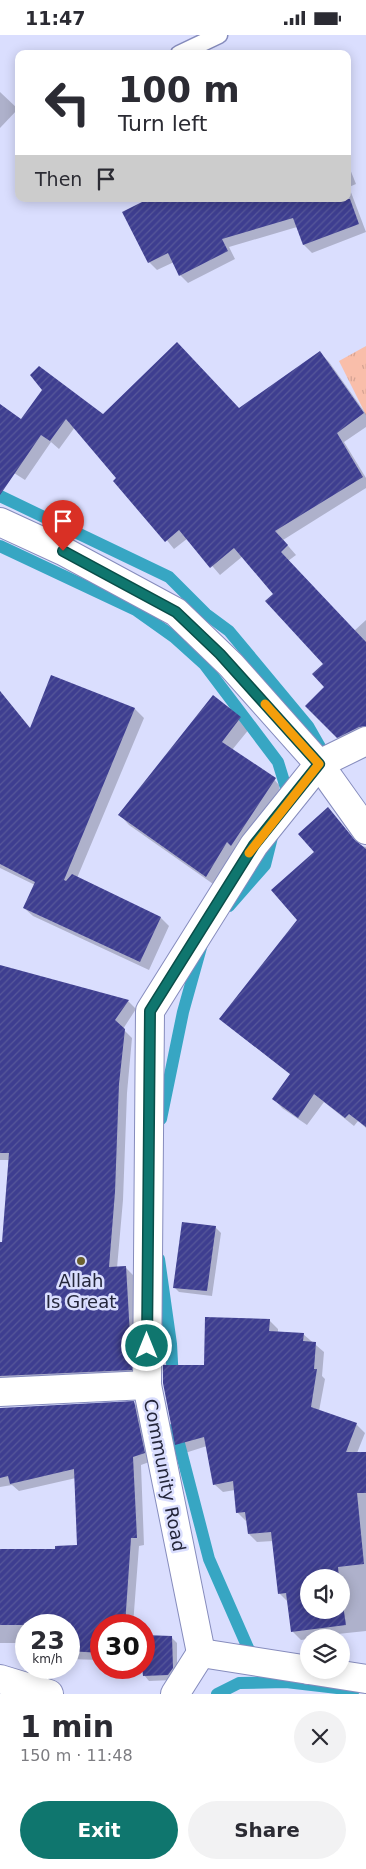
<!DOCTYPE html>
<html lang="en">
<head>
<meta charset="utf-8">
<style>
  :root { --surface:#fff; --page:#f2f2f3; --text:#2b2b33; --muted:#7c7c81; --accent:#0f766e }
  body { margin:0; font-family:"DejaVu Sans",sans-serif; background:var(--page); color:var(--text); height:100vh; display:flex; flex-direction:column; font-size:19px; white-space:nowrap }
  * { box-sizing:border-box; margin:0 }
  p { font-size:16px; color:var(--muted) }
  .icon { flex:none; width:28px; height:28px; fill:none; stroke:currentColor; stroke-width:2; stroke-linecap:round; stroke-linejoin:round }
  .map { position:relative; height:1659px; overflow:hidden }
  .sheet { display:flex; flex-direction:column; background:var(--surface); flex:1 }
  .sheet>* { flex:none }
  .guide { position:absolute; left:15px; top:15px; width:336px; height:152px; border-radius:10px; box-shadow:0 2px 12px #0003; background:#fff; color:var(--text); overflow:hidden }
  .fabs { position:absolute; left:300px; top:1534px; display:grid; gap:10px }
  .fabs a { display:grid; place-items:center; width:50px; height:50px; border-radius:50%; background:var(--surface); box-shadow:0 2px 12px #0003; font-size:25px }
  .speed { position:absolute; left:15px; top:1579px; display:flex; gap:10px; font-size:25px; font-weight:700; text-align:center }
  .speed>* { display:grid; place-content:center; width:65px; height:65px; border-radius:50%; background:var(--surface); box-shadow:0 2px 12px #0003; line-height:1 }
  .speed small { font-size:12px; font-weight:400 }
  .speed .limit { border:8px solid #d22; background:#fff; color:#111 }
  .pin { position:absolute; display:grid; place-items:center; width:42px; height:42px; color:#fff; margin:-51px -21px; border-radius:50% 50% 50% 0; rotate:-45deg; box-shadow:0 0 5px #0007 }
  .pin .icon { rotate:45deg }
  .me { position:absolute; width:55px; margin:-28px; rotate:0deg; stroke-linejoin:round; filter:drop-shadow(0 0 4px #0008) }
  .turn { display:flex; align-items:center; gap:18px; height:105px; padding:0 20px; font-size:22px }
  .turn .icon { width:65px; height:65px; stroke-width:2.5 }
  .turn b { display:block; font-size:35px; line-height:42px }
  .then { display:flex; align-items:center; height:48px; padding:0 20px; background:#0003; gap:10px; font-size:19px }
  .round { display:grid; place-items:center; flex:none; width:52px; height:52px; border-radius:26px; background:var(--page) }
  .summary { display:flex; align-items:center; justify-content:space-between; height:85px; padding:0 20px }
  h1 { font-size:30px; font-weight:700; line-height:38px }
  .action { display:flex; gap:10px; margin-top:auto; padding:10px 20px }
  .action a { flex:1; height:58px; border-radius:30px; background:var(--accent); color:#fff; font-size:20px; font-weight:700; line-height:58px; text-align:center }
  .action a+a { background:var(--page); color:var(--text) }
  .status { display:flex; justify-content:space-between; align-items:center; height:35px; padding:0 25px; background:var(--surface); direction:ltr }
  .status svg { height:14px; fill:currentColor }
  .map>svg:first-child { display:block }
  .grass { fill:url(#grass-tufts) }
  .shadow { fill:#0003; fill-rule:evenodd }
  .lines { fill:none; stroke-linecap:round; stroke-linejoin:round }
  .stream { stroke:#37a6c3; stroke-width:12 }
  .building { fill:url(#building-hatch) }
  .service-casing { stroke:#868cbd; stroke-width:19 }
  .minor-casing { stroke:#868cbd; stroke-width:30 }
  .service { stroke:#fff; stroke-width:16 }
  .minor { stroke:#fff; stroke-width:28 }
  .route-casing { stroke:#0a4d48; stroke-width:12 }
  .route { stroke:#0f766e; stroke-width:9 }
  .slow { stroke:#f59e0b; stroke-width:9 }
  .poi-dot { fill:#6c622f; stroke:#dadefe; stroke-width:2 }
  .labels { text-anchor:middle; dominant-baseline:central; stroke-width:5; stroke-linejoin:round; paint-order:stroke }
  .poi-label { font-size:18px; fill:#24263a; stroke:#dadefe }
  .street-label { font-size:18px; fill:#24263a; stroke:#dadefe }
</style>
</head>
<body>
<div class="status"><b>11:47</b><svg viewBox="0 0 49 12"><path d="M0 12V9h3v3zM5 12V6h3v6zM10 12V3h3v9zM15 12V0h3v12zM26 1h20v11H26zM47 4h2v5h-2z"/></svg></div>
<div class="map">
<svg width="366" height="1659" viewBox="0 0 366 1659">
  <defs>
    <pattern id="grass-tufts" width="24" height="20" patternUnits="userSpaceOnUse" patternTransform="scale(1.25)"><rect width="24" height="20" fill="#f9beaa"/><path d="M3 7l-1-3M5 7V3M7 7l1-3M15 17l-1-3M17 17v-4M19 17l1-3" fill="none" stroke="#d5a393"/></pattern>
    <pattern id="building-hatch" width="6" height="6" patternUnits="userSpaceOnUse" patternTransform="scale(1.25)"><rect width="6" height="6" fill="#3e3e90"/><path d="M-1 1l2-2M0 6l6-6M5 7l2-2" fill="none" stroke="#57589a"/></pattern>
  </defs>
  <rect width="100%" height="100%" fill="#dadefe"/>
  <path class="grass" d="M366 311V380L339 326Z"/>
  <g class="shadow">
    <path d="M0 57 18 74 0 93Z"/>
    <path d="M348 129 356 149 349 152 366 197 312 218 304 210 297 192 229 212 235 224 188 248 180 240 174 227 157 235 149 227 124 177 151 164H348Z"/>
    <path d="M320 318 329 327 366 379V392L344 407 366 443V453L283 505 296 520 288 526 354 596 366 585V701L346 711 306 671 326 652 325 629 274 559 243 521 220 540 188 503 174 514 75 392 59 414 51 407 25 445 0 429V371L21 386 239 374Z"/>
    <path d="M52 642 135 674 144 683 77 843 161 883 169 891 149 935 33 881 24 873 35 850 0 833V656L31 694Z"/>
    <path d="M214 661 250 693 232 715 270 740 279 750V762L216 851 129 790 120 780Z"/>
    <path d="M328 773 358 810 366 812V1093L358 1086 354 1091 324 1067 307 1090 282 1073 274 1064 291 1040 230 992 221 984 299 884Z"/>
    <path d="M0 931 128 966 136 974 123 994 132 1003 127 1058 123 1165 117 1233H126L134 1241 139 1343 0 1352V1209H4L10 1125H0Z"/>
    <path d="M215 1192 221 1198 212 1261 179 1257 174 1252Z"/>
    <path d="M269 1285 278 1294V1297L303 1299 324 1317 322 1341 325 1344 319 1376 356 1389 365 1398 357 1418H366V1596L309 1602V1604L301 1605 293 1597 288 1567 280 1559 273 1506 257 1507 249 1499 247 1485 246 1486 237 1477 235 1455 223 1457 214 1449 207 1411 185 1418 176 1409 205 1331ZM309 1542H341V1575H309Z"/>
    <path d="M134 1368 142 1376 152 1426 141 1430 144 1510 139 1511 133 1590H101V1625L69 1624V1590H26V1608H0V1515H57L78 1511 76 1443 19 1456 12 1450 0 1452V1374Z"/>
    <path d="M144 1601 172 1603 177 1608V1639L174 1645 149 1646 144 1640Z"/>
  </g>
  <g class="lines">
    <g class="stream">
      <path d="M0 461 169 542 206 579 229 596 308 691 324 719"/>
      <path d="M0 511 136 575 174 602 204 629 278 727 286 753 283 764"/>
      <path d="M229 871 265 830 273 798"/>
      <path d="M161 1084 183 977 202 909"/>
      <path d="M159 1224 171 1309 173 1346"/>
      <path d="M175 1393 209 1524 248 1613 257 1625"/>
      <path d="M217 1659 239 1648 286 1647 354 1655"/>
    </g>
  </g>
  <g class="building">
    <path d="M148 164H350L359 189 303 210 293 183 222 204 228 216 179 241 168 218 148 228 122 177Z"/>
    <path d="M177 307 239 373 320 316 364 378 337 398 363 442 275 496 288 510 281 517 366 607V691L359 692 337 703 305 671 324 652 312 639 323 629 265 566 273 559 234 513 210 533 179 495 165 507 113 446 116 443 66 384 50 406 41 400 0 460V369L21 384 42 355 30 340 39 331 103 379Z"/>
    <path d="M51 640 135 673 64 845 66 846 72 839 161 882 140 927 23 873 35 847 0 829V656L30 693Z"/>
    <path d="M213 660 241 682 222 707 276 743 231 811 227 807 206 842 118 780Z"/>
    <path d="M328 772 354 804 366 814V1092L349 1079 345 1083 314 1059 298 1083 272 1064 290 1039 219 984 297 885 271 855 314 817 298 799Z"/>
    <path d="M0 930 129 965 115 985 125 994 119 1049 115 1157 109 1232 126 1231 132 1335 0 1341V1207H2L9 1118H0Z"/>
    <path d="M182 1187 216 1191 207 1256 173 1253Z"/>
    <path d="M205 1282 270 1284 269 1296 304 1298 303 1306 316 1307 314 1334H317L311 1372 357 1388 346 1417H366V1458H357L364 1529 338 1532 339 1542H309V1575H341V1557L346 1590 291 1597 286 1558 278 1559 271 1497 248 1499 245 1477 236 1478 233 1446 213 1450 204 1402 175 1410 163 1348V1330H204Z"/>
    <path d="M134 1366 145 1418 133 1422 137 1503H131L125 1590H101V1618L69 1616V1590H0V1514H55V1511L77 1510 74 1434 10 1449 8 1441 0 1443V1373Z"/>
    <path d="M144 1600 172 1601 173 1633 168 1640 143 1641 142 1632H144Z"/>
  </g>
  <g class="lines">
    <g class="service-casing">
      <path id="service" d="M179 19 219 0"/>
    </g>
    <g class="minor-casing">
      <g id="minor">
        <path d="M0 487 63 516 176 577 231 630 319 729 254 810 150 976 147 1350 201 1618"/>
        <path d="M366 706 319 729 366 795"/>
        <path d="M0 1357 147 1350"/>
        <path d="M201 1618 309 1635"/>
        <path d="M309 1635 366 1644"/>
        <path d="M0 1644 49 1659"/>
        <path d="M175 1659 201 1618"/>
      </g>
    </g>
    <use href="#service" class="service"/>
    <use href="#minor" class="minor"/>
  </g>
  <g class="lines">
    <g class="route-casing">
      <path id="route" d="M63 516 176 577 220 619 319 729 254 810 150 976 147 1311"/>
    </g>
    <use href="#route" class="route"/>
    <path class="slow" d="M249 818 319 729 265 669"/>
  </g>
  <circle class="poi-dot" cx="81" cy="1226" r="5"/>
  <g class="labels">
    <g class="poi-label">
      <text x="81" y="1245">Allah<tspan x="81" dy="21">Is Great</tspan></text>
    </g>
    <g class="street-label">
      <text transform="translate(165 1440) rotate(79)">Community Road</text>
    </g>
  </g>
</svg>
<div class="fabs">
<a><svg class="icon" aria-label="sound" viewBox="0 0 24 24"><path d="M4 9h4l5-4v14l-5-4H4zM17 9q2 3 0 6"/></svg></a>
<a><svg class="icon" aria-label="layers" viewBox="0 0 24 24"><path d="M12 4l9 5-9 5-9-5zM3 14l9 5 9-5"/></svg></a>
</div>
<div class="speed"><div>23<small>km/h</small></div><div class="limit">30</div></div>
<div class="pin" style="left:63px;top:516px;background:#d93025"><svg class="icon" aria-label="arrive" viewBox="0 0 24 24"><path d="M6 21V4h12l-3 4 3 4H6"/></svg></div>
<svg class="me" style="left:147px;top:1311px" viewBox="-20 -20 40 40"><circle r="17" fill="#0f766e" stroke="#fff" stroke-width="3"/><path d="M0-11L8 9 0 5-8 9z" fill="#fff"/></svg>
<div class="guide">
<div class="turn"><svg class="icon" aria-label="left" viewBox="0 0 24 24"><path d="M17 20v-9H6M10 6l-5 5 5 5"/></svg><div><b>100 m</b>Turn left</div></div>
<div class="then">Then<svg class="icon" aria-label="arrive" viewBox="0 0 24 24"><path d="M6 21V4h12l-3 4 3 4H6"/></svg></div>
</div>
</div>
<section class="sheet">
<div class="summary"><div><h1>1 min</h1><p>150 m · 11:48</p></div><a class="round"><svg class="icon" aria-label="close" viewBox="0 0 24 24"><path d="M6 6l12 12M18 6L6 18"/></svg></a></div>
<div class="action"><a>Exit</a><a>Share</a></div>
</section>
</body>
</html>
